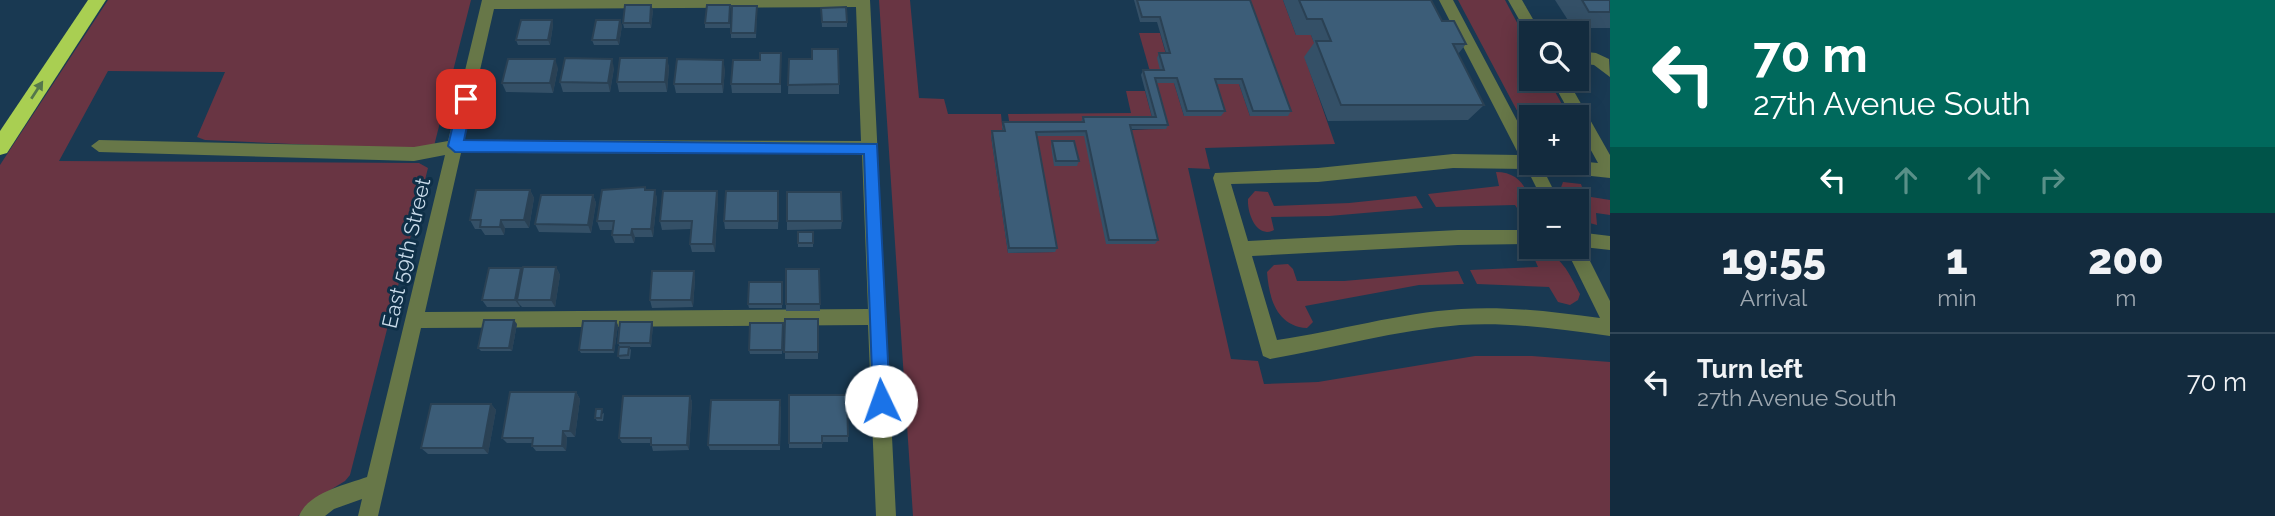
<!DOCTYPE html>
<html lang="en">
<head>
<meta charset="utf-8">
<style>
  :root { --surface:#132b3e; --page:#203749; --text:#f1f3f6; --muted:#9da7b0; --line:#324758 }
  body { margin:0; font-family:Raleway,sans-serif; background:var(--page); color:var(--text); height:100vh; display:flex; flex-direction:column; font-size:26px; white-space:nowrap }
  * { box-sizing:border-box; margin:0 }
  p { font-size:23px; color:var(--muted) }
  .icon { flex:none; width:38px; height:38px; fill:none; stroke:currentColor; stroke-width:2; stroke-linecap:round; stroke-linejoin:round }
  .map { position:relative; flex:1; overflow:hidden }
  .details { display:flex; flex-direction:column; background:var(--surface); width:665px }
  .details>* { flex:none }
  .banner { background:#00695c; color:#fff; overflow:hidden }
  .buttons { position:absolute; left:1519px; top:21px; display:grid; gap:14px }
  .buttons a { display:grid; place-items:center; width:70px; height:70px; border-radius:0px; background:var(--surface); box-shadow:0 4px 18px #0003,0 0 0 2px var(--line); font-size:35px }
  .pin { position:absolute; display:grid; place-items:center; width:60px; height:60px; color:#fff; margin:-30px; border-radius:14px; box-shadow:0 4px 10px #0006 }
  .me { position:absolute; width:77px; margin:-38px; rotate:357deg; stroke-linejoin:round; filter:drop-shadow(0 0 5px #0008) }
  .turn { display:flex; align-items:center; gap:24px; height:147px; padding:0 28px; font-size:32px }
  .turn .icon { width:91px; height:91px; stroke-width:2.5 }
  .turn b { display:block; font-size:49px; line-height:60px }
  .lanes { display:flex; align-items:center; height:66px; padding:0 28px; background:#0003; justify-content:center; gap:35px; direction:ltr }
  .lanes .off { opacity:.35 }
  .eta { display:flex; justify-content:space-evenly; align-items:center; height:119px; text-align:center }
  .eta b { font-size:42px; font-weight:800; line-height:49px }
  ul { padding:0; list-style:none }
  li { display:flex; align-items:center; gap:21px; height:98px; padding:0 28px; border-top:2px solid var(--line) }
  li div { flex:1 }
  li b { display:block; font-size:26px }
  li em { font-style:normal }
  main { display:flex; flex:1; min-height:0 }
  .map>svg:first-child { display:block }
  .green { fill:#693543 }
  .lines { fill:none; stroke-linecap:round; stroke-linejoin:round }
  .minor { fill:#677748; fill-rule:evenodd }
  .highway { fill:#a9cf52; fill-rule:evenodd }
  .wall { fill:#345067 }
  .shaded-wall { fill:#2a4154 }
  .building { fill:#3c5d78; stroke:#2a4154; stroke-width:2 }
  .oneway { fill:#54774c }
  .route { fill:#1a73e8; stroke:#114b97; stroke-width:2 }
  .labels { text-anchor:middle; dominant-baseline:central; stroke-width:6; stroke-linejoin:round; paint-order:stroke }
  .street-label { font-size:21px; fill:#c9dbea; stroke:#0e2f47 }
</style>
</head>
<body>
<main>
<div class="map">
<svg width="1610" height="516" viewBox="0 0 1610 516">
  <rect width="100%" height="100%" fill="#193952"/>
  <g class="green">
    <path d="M108 0H471L434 146 422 150 205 140 197 137 225 72 108 71 59 161 419 163 428 168 350 475 345 481 322 495 298 516H0V165Z"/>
    <path d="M879 0H910L919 98 944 99 948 114H1001L1003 135 991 136 1008 253 1055 252 1035 136C1079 136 1122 129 1165 129L1153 83H1174L1184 116 1212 84H1239L1250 116 1245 0H1283L1296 35H1311L1320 57 1305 58 1335 144 1205 148 1210 169 1188 168 1231 359 1258 361 1264 384 1318 382 1475 356H1532L1610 362V516H913Z"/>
    <path d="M1458 0H1505L1531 49V79H1548L1569 117H1531V137Z"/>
    <path d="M1139 33H1160L1167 58 1161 75H1151Z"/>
    <path d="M1126 91H1145L1153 121 1010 127 1008 114 1131 113Z"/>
    <path d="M1496 172C1523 172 1531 194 1531 217L1524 219 1515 205 1436 207 1428 194 1499 186Z"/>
    <path d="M1563 182 1581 184 1585 196 1610 200V215L1596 213 1597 225 1578 220 1577 201H1565L1560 190Z"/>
    <path d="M1255 191 1268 192 1274 206 1349 203 1416 196 1423 208 1329 216 1271 217 1274 230C1257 239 1247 214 1248 199Z"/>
    <path d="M1536 251C1562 253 1569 274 1580 294L1578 300 1570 305 1558 302 1549 287 1477 284 1470 270 1538 267 1532 253Z"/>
    <path d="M1288 264 1293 269 1297 281H1344L1458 271 1464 284 1419 285 1305 306 1313 322 1307 328C1277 326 1269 299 1267 272L1274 265Z"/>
  </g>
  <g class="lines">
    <g class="minor">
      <path d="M482 0H870L896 516H876L868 325 421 328 378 516H358L362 499 334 509 325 516H299C309 492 345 485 367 477L445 155 414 161 99 152 91 146 99 140 414 147 448 141ZM856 7 861 141 464 140 494 9ZM461 153 862 154 868 309 425 312Z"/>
      <path d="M1439 0H1453L1531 147V163L1577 161 1598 163 1577 125V117H1572L1551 79H1567L1610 155V178L1544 171 1559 201H1543L1527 169 1453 168 1318 182 1231 184 1248 241 1458 230H1531V244L1458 245 1252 256 1277 340C1338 331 1399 313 1461 309 1508 306 1554 312 1600 318L1565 247H1577V232L1610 236V250L1583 247 1610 301V336C1560 329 1511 322 1460 325 1396 330 1334 348 1270 359L1263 356 1213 178 1215 173 1318 168 1453 154 1519 155Z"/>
      <path d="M1508 0H1522L1541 33H1531V38L1529 37Z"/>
      <path d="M1577 51 1596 53 1609 59 1610 77 1594 65 1577 63Z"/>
    </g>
    <path class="highway" d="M88 0H106L7 153 0 155V131Z"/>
  </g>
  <g class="wall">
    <path d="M1134 0H1250L1291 111 1288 116H1250L1239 84H1216L1225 111 1221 116H1184L1174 83H1157L1168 125 1166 129H1131L1158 240 1155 244H1106L1084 136H1037L1057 248 1055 252 1008 253 991 136 992 131H1003L1002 127 1003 122H1081L1083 117H1152L1141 75 1143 70H1160L1157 58 1159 53H1166L1157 22H1140Z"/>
    <path d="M1283 0H1431L1442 21 1466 44 1458 54 1484 105 1468 120 1328 121 1304 57 1314 43 1311 35H1296Z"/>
    <path d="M1555 0H1610V28H1573Z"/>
    <path d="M821 8 847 22V27H822Z"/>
    <path d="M653 10 651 28H624L623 23Z"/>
    <path d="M730 10V28H705V23Z"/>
    <path d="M757 11 756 38H731V33Z"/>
    <path d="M552 20 553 25 550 45H518L516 40Z"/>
    <path d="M622 25 619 45H594L592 40Z"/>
    <path d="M781 53V93H732L731 84 760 60Z"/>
    <path d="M667 58 669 68 667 92H619L617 82Z"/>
    <path d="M789 59 839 84V94H788Z"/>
    <path d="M558 68 553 93 506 92 502 83Z"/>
    <path d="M614 68 610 92H563L560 82Z"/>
    <path d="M725 69 723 93H676L674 84Z"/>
    <path d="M1052 141 1079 161 1077 166H1054L1051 146Z"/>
    <path d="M530 190 534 198 529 228H505L504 235H485L481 229H475L470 220Z"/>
    <path d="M646 190H655L657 199 653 237H635L634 243H615L612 235 613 230H600L597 221Z"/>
    <path d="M717 191 718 199 715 252H692L690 244 691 229 662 230 660 221Z"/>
    <path d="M787 192 842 221 841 229 787 230Z"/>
    <path d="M593 195 596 203 591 233 539 232 535 224Z"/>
    <path d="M779 199 778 229H725L724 221Z"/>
    <rect x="798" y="232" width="15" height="15"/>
    <path d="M556 267 560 275 555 307H522L520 305V307H487L482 300 523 270Z"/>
    <path d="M786 269H819L820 311H786Z"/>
    <path d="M694 271 695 279 693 307 652 308 650 300Z"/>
    <path d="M782 282V308H749L748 304Z"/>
    <rect x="785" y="319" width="33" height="40"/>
    <path d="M652 322 653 325 651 347H629L631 350 630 359H620L618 356 620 347 618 343Z"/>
    <path d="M783 323 782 354H750L749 350Z"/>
    <path d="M517 324 512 351H481L478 348Z"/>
    <path d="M618 325 614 353H581L579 350Z"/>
    <path d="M576 392 580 399 575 437H567L566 451H536L532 446V443H507L502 438Z"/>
    <path d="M789 395 848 436V442H822V448H789Z"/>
    <path d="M690 396 692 402 689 450 653 451 651 443H622L619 438Z"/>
    <path d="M491 404 496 410 488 454H428L421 448Z"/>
    <path d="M781 406 780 450H710L708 445Z"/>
    <path d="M604 413 603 421H597L595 418Z"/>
  </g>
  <g class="shaded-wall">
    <path d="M651 5 653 10 651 28 650 23Z"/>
    <path d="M552 20 553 25 550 45 548 40Z"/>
    <path d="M620 20 622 25 619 45 617 40Z"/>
    <path d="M667 58 669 68 667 92 665 82Z"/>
    <path d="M555 59 558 68 553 93 550 83Z"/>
    <path d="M612 59 614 68 610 92 608 83Z"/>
    <path d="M723 60 725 69 723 93 722 84Z"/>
    <path d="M530 190 534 198 529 228 524 220Z"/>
    <path d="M655 190 657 199 653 237 651 229Z"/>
    <path d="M717 191 718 199 715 252 713 244Z"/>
    <path d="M593 195 596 203 591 233 588 225Z"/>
    <path d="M501 220 505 228 504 235 500 227Z"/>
    <path d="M632 229 635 237 634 243 631 235Z"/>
    <path d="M556 267 560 275 555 307 551 300Z"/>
    <path d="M521 268 526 276 517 300 520 305V307L515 300Z"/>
    <path d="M694 271 695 279 693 307 691 300Z"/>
    <path d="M514 320 517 324 512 351 509 348Z"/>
    <path d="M616 321 618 325 614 353 613 350Z"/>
    <path d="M652 322 653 325 651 347 650 343Z"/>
    <path d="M576 392 580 399 575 437 570 431Z"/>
    <path d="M690 396 692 402 689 450 687 445Z"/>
    <path d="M491 404 496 410 488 454 483 448Z"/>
    <path d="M563 431 567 437 566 451 562 446Z"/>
  </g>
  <g class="building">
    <path d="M1137 0H1250L1291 111H1253L1242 79H1215L1225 111H1187L1177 78H1155L1168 125H1130L1158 240H1109L1086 131 1036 132 1057 248H1009L992 131H1005L1003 122H1084L1083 117H1156L1143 70H1164L1159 53H1170L1160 17H1142Z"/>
    <path d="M1299 0H1431L1442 21H1454L1466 44H1453L1484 105H1341L1316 41H1331L1322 19H1307Z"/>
    <path d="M1582 0H1610V12H1589Z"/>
    <path d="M625 5H651L650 23H623Z"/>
    <path d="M707 5H730L729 23H705Z"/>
    <path d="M732 6H757L755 33H731Z"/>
    <path d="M846 7 847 22H822L821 8Z"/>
    <path d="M521 20H552L548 40H516Z"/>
    <path d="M596 20H620L617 40H592Z"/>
    <path d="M812 49H838L839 84 788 85 789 59H812Z"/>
    <path d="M760 53H781L780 84H731L733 60H760Z"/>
    <path d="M565 58 612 59 608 83 560 82Z"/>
    <path d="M620 58H667L665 82H617Z"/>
    <path d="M508 59H555L550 83H502Z"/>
    <path d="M677 59 723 60 722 84H674Z"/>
    <path d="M1052 141H1074L1079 161H1056Z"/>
    <path d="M645 187V190H655L651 229H632L631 235H612L614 221H597L602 190Z"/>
    <path d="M476 190H530L524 220H501L500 227H480L481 220H470Z"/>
    <path d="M663 191H717L713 244H690L692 221H660Z"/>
    <path d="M726 191H778V221H724Z"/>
    <path d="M787 192H841L842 221H787Z"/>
    <path d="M541 195H593L588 225 535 224Z"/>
    <rect x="798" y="232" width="15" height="11"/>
    <path d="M523 267H556L551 300H517Z"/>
    <path d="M489 268H521L515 300H482Z"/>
    <path d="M786 269H819L820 304H786Z"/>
    <path d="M652 271H694L691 300H650Z"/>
    <path d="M749 282H782V304H748Z"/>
    <path d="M785 319H818V352H784Z"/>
    <path d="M484 320H514L509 348H478Z"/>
    <path d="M583 321H616L613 350H579Z"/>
    <path d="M620 322H652L650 343H618Z"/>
    <path d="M750 323H783L782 350H749Z"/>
    <path d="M619 347H629L628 355 618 356Z"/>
    <path d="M510 392H576L570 431H563L562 446H532L533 438H502Z"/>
    <path d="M789 395H847L848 436H822V443H789Z"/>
    <path d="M623 396H690L687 445H651V438H619Z"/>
    <path d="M711 400H780L779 445H708Z"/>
    <path d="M431 404H491L483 448H421Z"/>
    <path d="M596 409H602L601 418H595Z"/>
  </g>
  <defs><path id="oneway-solid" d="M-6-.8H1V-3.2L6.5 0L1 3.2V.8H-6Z" transform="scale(1.75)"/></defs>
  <use class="oneway" href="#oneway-solid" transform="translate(37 90) rotate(-57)"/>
  <path class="route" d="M466 93 473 99 464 140 877 144 890 401 888 407 881 409 875 407 873 401 864 154 455 152 448 146 459 99Z"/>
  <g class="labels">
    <g class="street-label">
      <text transform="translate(406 253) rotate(-77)">East 59th Street</text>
    </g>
  </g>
</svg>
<div class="buttons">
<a><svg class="icon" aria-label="search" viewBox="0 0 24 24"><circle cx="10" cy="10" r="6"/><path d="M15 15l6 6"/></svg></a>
<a>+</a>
<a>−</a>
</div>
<div class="pin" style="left:466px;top:99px;background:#d93025"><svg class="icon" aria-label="arrive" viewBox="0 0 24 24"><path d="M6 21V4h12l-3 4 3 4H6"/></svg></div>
<svg class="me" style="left:881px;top:401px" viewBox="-20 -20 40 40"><circle r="19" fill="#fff"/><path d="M0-13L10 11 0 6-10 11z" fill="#1a73e8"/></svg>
</div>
<section class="details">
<div class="banner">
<div class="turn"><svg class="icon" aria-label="left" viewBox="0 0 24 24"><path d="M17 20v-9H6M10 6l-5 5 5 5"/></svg><div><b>70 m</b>27th Avenue South</div></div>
<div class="lanes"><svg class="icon" aria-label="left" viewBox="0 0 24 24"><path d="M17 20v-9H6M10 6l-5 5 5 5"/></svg><svg class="icon off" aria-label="ahead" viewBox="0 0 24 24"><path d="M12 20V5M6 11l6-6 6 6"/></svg><svg class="icon off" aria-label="ahead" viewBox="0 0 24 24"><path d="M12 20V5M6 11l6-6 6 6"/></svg><svg class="icon off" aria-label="right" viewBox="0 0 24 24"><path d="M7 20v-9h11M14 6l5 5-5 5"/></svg></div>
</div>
<div class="eta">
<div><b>19:55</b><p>Arrival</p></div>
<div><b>1</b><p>min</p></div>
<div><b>200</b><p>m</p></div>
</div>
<ul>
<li><svg class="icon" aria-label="left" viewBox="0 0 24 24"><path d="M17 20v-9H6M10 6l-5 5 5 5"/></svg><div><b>Turn left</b><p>27th Avenue South</p></div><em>70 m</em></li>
</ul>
</section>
</main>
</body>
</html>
